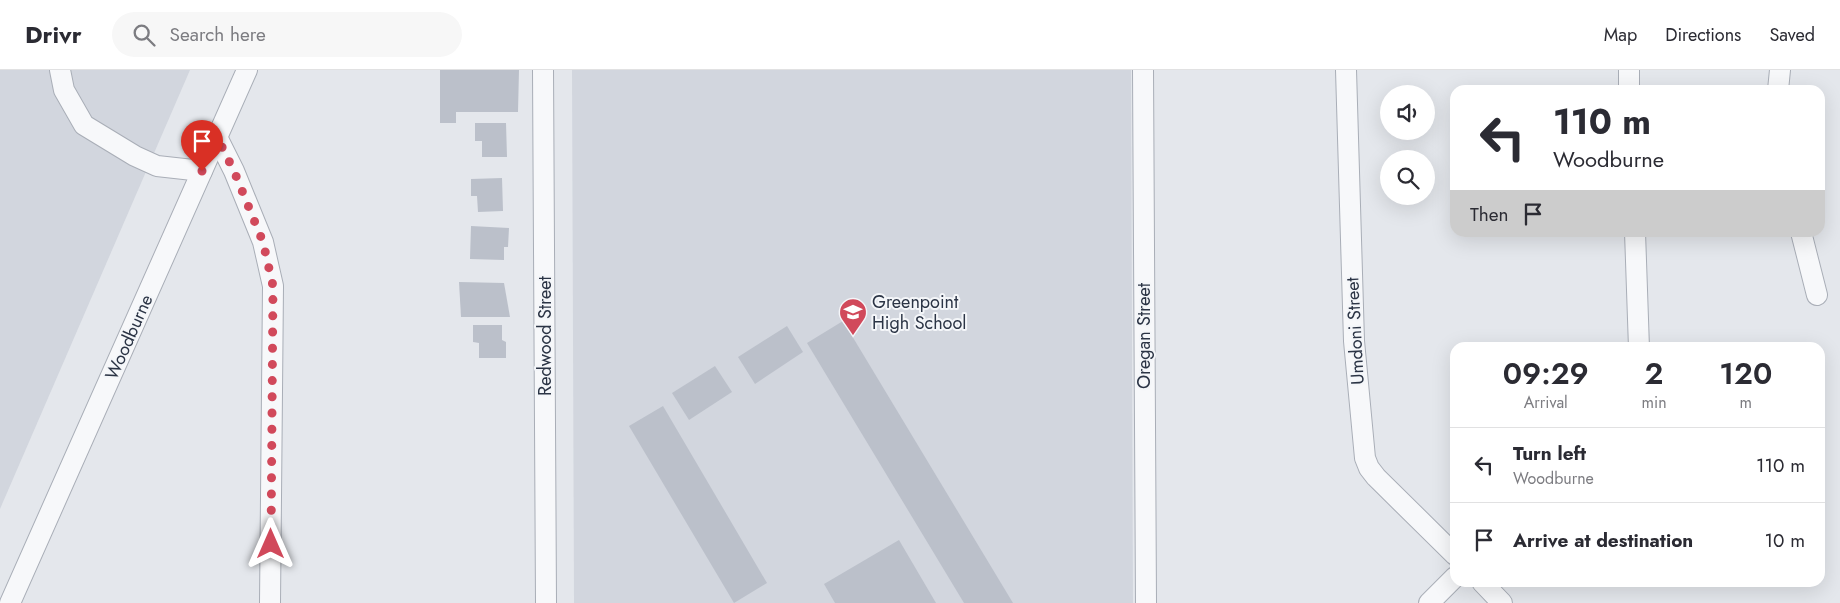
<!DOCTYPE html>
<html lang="en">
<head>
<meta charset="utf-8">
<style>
  :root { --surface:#fff; --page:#f7f7f7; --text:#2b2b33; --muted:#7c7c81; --line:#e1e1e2 }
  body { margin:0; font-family:Jost,sans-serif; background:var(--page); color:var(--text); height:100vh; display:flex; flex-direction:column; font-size:19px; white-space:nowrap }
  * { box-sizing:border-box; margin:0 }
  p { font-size:16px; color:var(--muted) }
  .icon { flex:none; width:28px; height:28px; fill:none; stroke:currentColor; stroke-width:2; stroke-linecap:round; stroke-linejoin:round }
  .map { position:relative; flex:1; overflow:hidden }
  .sheet { position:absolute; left:1450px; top:272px; width:375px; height:245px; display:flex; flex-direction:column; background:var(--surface); border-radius:15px; box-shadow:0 5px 20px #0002 }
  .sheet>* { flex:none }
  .guide { position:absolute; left:1450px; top:15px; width:375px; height:152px; border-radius:15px; box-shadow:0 5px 20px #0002; background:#fff; color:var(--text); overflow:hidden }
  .tools { position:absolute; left:1380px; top:15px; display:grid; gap:10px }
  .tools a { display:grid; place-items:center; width:55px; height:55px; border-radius:50%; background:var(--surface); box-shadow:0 5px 20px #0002; font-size:25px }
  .pin { position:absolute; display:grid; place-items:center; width:42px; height:42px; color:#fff; margin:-51px -21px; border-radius:50% 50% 50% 0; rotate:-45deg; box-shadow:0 0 5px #0007 }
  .pin .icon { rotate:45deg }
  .me { position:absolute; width:55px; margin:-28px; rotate:0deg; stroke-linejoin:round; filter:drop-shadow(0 0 4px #0008) }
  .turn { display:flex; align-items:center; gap:18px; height:105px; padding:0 20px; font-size:22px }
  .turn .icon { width:65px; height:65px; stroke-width:2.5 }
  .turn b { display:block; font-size:35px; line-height:42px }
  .then { display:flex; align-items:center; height:48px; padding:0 20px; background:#0003; gap:10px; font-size:19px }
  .eta { display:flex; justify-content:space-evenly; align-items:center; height:85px; text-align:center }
  .eta b { font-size:30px; font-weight:600; line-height:35px }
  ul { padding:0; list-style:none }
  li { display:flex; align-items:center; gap:15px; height:75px; padding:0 20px; border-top:1px solid var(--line) }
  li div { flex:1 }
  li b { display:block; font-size:19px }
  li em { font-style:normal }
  header { display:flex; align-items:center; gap:30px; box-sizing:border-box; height:70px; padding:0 25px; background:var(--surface); border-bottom:1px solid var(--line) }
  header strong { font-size:24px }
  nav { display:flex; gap:28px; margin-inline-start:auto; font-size:18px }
  .search { width:350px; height:45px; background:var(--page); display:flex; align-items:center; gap:12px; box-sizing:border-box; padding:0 18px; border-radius:28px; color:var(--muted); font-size:19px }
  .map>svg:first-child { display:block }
  .built { fill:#d2d6de }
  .building { fill:#bbc0ca }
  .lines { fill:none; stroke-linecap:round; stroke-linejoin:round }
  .minor-casing { stroke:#a9aeb7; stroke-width:22 }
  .minor { stroke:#f7f8fa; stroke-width:20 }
  .route { stroke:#d1495b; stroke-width:9; stroke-dasharray:0 16.2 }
  .labels { text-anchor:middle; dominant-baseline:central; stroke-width:4; stroke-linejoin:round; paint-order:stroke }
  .poi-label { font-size:18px; fill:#2b3445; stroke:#f4f6f9; text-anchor:start }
  .street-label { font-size:18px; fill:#2b3445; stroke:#f4f6f9 }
</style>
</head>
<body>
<header>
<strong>Drivr</strong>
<div class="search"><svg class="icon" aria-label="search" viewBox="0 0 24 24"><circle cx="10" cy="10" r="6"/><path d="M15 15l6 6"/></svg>Search here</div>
<nav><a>Map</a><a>Directions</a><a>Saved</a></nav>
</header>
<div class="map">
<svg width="1840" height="533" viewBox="0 0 1840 533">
  <rect width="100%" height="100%" fill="#e4e7ec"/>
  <g class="built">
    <path d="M0 0H190L0 439Z"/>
    <path d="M572 0H1131L1133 533H574Z"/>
  </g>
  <g class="building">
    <path d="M440 0H519L518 42H456V53H440Z"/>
    <path d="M475 53H506L507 87H482V71H475Z"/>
    <path d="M502 108 503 141 478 142 477 126H471V109Z"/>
    <path d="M471 156 509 158 508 177H504V190L470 189Z"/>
    <path d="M459 212 504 213 510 247H461Z"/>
    <path d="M843 251 1013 533H964L807 273Z"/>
    <path d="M473 255H502V270L506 272V288H479V273L473 272Z"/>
    <path d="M787 256 803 282 755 314 738 287Z"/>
    <path d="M715 296 732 322 689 350 672 323Z"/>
    <path d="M663 336 767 513 734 533 629 356Z"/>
    <path d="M899 470 936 533H835L824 514Z"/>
  </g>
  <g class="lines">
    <g class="minor-casing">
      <g id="minor">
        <path d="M60 0 64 20 84 55 135 86 157 96 202 101"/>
        <path d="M543 0 546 533"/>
        <path d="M1143 0 1146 533"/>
        <path d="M1346 0 1354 271 1365 388 1369 398 1376 407 1455 485"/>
        <path d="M1629 0V20"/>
        <path d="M1778 20 1780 0"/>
        <path d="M217 67 234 101 263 172 273 216 270 533"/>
        <path d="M1635 162 1639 278"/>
        <path d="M1801 162 1817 225"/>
        <path d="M1482 512 1502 533"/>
        <path d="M10 533 247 0"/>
        <path d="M1429 533 1455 507"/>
      </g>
    </g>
    <use href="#minor" class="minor"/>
  </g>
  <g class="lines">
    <path class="route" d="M202 101 217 67 234 101 263 172 273 216 271 474"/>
  </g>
  <defs>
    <g id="school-pin" transform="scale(1.4375)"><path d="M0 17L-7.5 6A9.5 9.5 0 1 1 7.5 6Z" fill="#d1495b" stroke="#f4f6f9"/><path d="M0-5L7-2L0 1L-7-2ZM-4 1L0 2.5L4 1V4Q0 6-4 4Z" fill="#fff"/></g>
  </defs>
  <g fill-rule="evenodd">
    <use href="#school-pin" x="853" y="242"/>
  </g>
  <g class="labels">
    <g class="poi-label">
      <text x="872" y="232">Greenpoint<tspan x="872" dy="21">High School</tspan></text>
    </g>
    <g class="street-label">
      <text transform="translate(1355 261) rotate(-93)">Umdoni Street</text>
      <text transform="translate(545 266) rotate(-90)">Redwood Street</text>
      <text transform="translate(1144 266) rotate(-90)">Oregan Street</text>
      <text transform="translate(129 267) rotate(-66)">Woodburne</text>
    </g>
  </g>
</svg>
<div class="tools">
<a><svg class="icon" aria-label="sound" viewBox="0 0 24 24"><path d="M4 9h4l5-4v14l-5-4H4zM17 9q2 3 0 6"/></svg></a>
<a><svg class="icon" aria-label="search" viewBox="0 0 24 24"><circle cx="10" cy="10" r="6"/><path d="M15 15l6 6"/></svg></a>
</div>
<div class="pin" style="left:202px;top:101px;background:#d93025"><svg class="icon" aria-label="arrive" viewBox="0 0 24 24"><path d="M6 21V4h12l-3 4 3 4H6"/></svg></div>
<svg class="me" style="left:271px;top:474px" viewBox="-20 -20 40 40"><path d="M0-17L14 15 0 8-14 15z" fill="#d1495b" stroke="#fff" stroke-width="4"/></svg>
<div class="guide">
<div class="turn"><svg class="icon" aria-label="left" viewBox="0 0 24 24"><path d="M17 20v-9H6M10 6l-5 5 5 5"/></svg><div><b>110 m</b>Woodburne</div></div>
<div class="then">Then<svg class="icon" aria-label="arrive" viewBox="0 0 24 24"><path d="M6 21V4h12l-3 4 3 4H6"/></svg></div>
</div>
<section class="sheet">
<div class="eta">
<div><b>09:29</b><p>Arrival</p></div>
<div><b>2</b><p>min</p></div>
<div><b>120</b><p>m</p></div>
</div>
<ul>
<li><svg class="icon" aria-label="left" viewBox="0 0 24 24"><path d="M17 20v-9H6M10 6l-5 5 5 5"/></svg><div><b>Turn left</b><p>Woodburne</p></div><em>110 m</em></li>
<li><svg class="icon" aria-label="arrive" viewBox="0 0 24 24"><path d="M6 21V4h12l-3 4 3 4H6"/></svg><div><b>Arrive at destination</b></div><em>10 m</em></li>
</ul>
</section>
</div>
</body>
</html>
